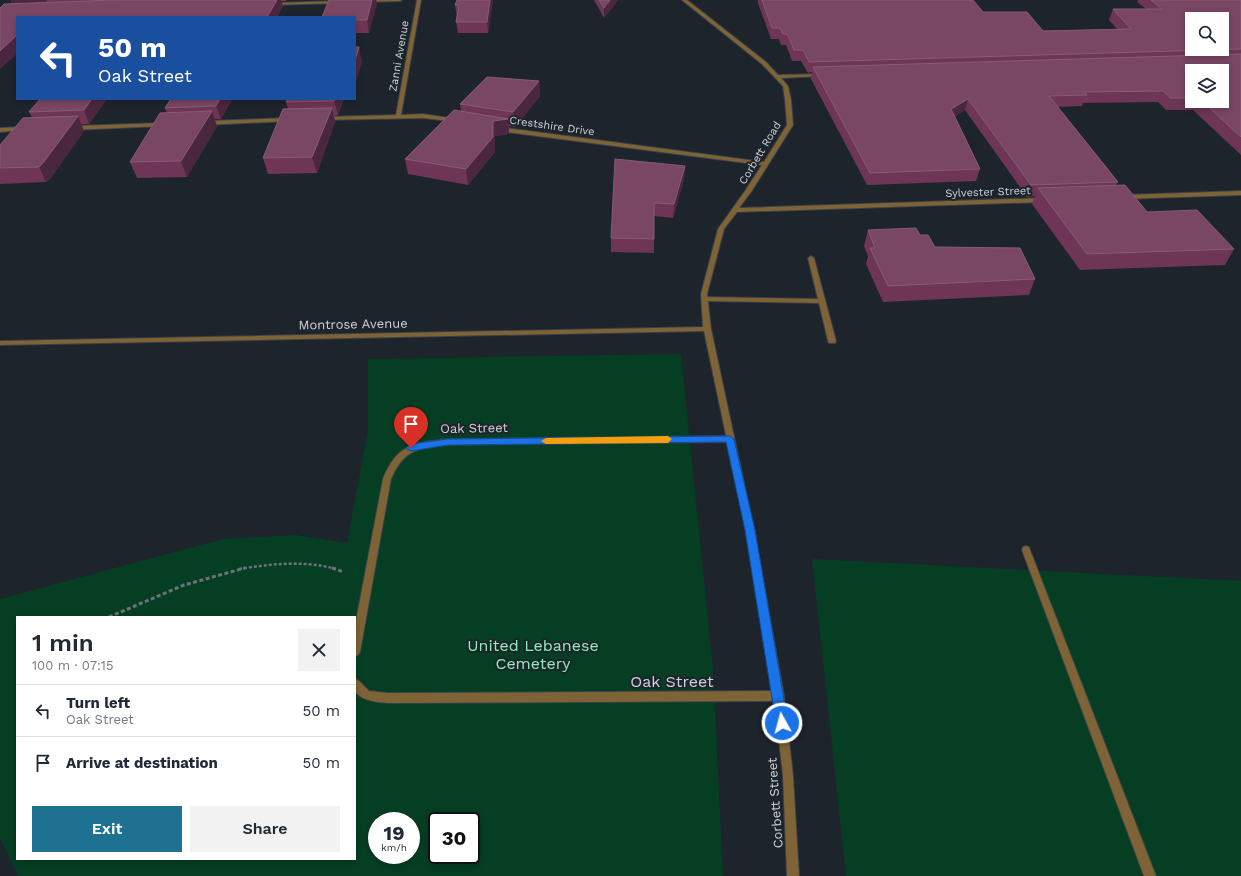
<!DOCTYPE html>
<html lang="en">
<head>
<meta charset="utf-8">
<style>
  :root { --surface:#fff; --page:#f2f2f3; --text:#1f2937; --muted:#747a83; --line:#e0e1e3; --accent:#1e7190 }
  body { margin:0; font-family:"Work Sans",sans-serif; background:var(--page); color:var(--text); height:100vh; display:flex; flex-direction:column; font-size:15px; white-space:nowrap }
  * { box-sizing:border-box; margin:0 }
  p { font-size:13px; color:var(--muted) }
  .icon { flex:none; width:22px; height:22px; fill:none; stroke:currentColor; stroke-width:2; stroke-linecap:round; stroke-linejoin:round }
  .map { position:relative; flex:1; overflow:hidden }
  .panel { position:absolute; left:16px; top:616px; width:340px; height:244px; display:flex; flex-direction:column; background:var(--surface); border-radius:0px; box-shadow:0 2px 6px #0003 }
  .panel>* { flex:none }
  .top-card { position:absolute; left:16px; top:16px; width:340px; height:84px; border-radius:0px; box-shadow:0 2px 6px #0003; background:#1a4fa0; color:#fff; overflow:hidden }
  .fabs { position:absolute; left:1185px; top:12px; display:grid; gap:8px }
  .fabs a { display:grid; place-items:center; width:44px; height:44px; border-radius:0px; background:var(--surface); box-shadow:0 2px 6px #0003; font-size:20px }
  .speed { position:absolute; left:368px; top:812px; display:flex; gap:8px; font-size:20px; font-weight:700; text-align:center }
  .speed>* { display:grid; place-content:center; width:52px; height:52px; border-radius:50%; background:var(--surface); box-shadow:0 2px 6px #0003; line-height:1 }
  .speed small { font-size:10px; font-weight:400 }
  .speed .limit { border:2px solid #111; border-radius:6px; background:#fff; color:#111 }
  .pin { position:absolute; display:grid; place-items:center; width:34px; height:34px; color:#fff; margin:-41px -17px; border-radius:50% 50% 50% 0; rotate:-45deg; box-shadow:0 0 4px #0007 }
  .pin .icon { rotate:45deg }
  .me { position:absolute; width:44px; margin:-22px; rotate:353deg; stroke-linejoin:round; filter:drop-shadow(0 0 3px #0008) }
  .turn { display:flex; align-items:center; gap:14px; height:84px; padding:0 16px; font-size:18px }
  .turn .icon { width:52px; height:52px; stroke-width:2.5 }
  .turn b { display:block; font-size:28px; line-height:34px }
  .round { display:grid; place-items:center; flex:none; width:42px; height:42px; border-radius:0px; background:var(--page) }
  .headline { display:flex; align-items:center; justify-content:space-between; height:68px; padding:0 16px }
  h1 { font-size:24px; font-weight:600; line-height:30px }
  .action { display:flex; gap:8px; margin-top:auto; padding:8px 16px }
  .action a { flex:1; height:46px; border-radius:0px; background:var(--accent); color:#fff; font-size:16px; font-weight:600; line-height:46px; text-align:center }
  .action a+a { background:var(--page); color:var(--text) }
  ul { padding:0; list-style:none }
  li { display:flex; align-items:center; gap:12px; height:52px; padding:0 16px; border-top:1px solid var(--line) }
  li div { flex:1 }
  li b { display:block; font-size:15px }
  li em { font-style:normal }
  .map>svg:first-child { display:block }
  .green { fill:#063e23; fill-rule:evenodd }
  .lines { fill:none; stroke-linecap:round; stroke-linejoin:round }
  .lane-casing { stroke:#3a4048; stroke-width:2 }
  .street-casing { stroke:#3a4048; stroke-width:2 }
  .path-far1 { stroke:#6d7279; stroke-width:2.5; stroke-dasharray:3 2; stroke-linecap:butt }
  .path { stroke:#6d7279; stroke-width:3; stroke-dasharray:4 2.5; stroke-linecap:butt }
  .lane { fill:#7d6335; fill-rule:evenodd }
  .street { fill:#7d6335; fill-rule:evenodd }
  .wall { fill:#6e3556; fill-rule:evenodd }
  .shaded-wall { fill:#4a273f }
  .building { fill:#794664; stroke:#865c76; fill-rule:evenodd }
  .route { fill:#1a73e8; stroke:#114b97 }
  .slow { fill:#f59e0b }
  .labels { text-anchor:middle; dominant-baseline:central; stroke-width:4; stroke-linejoin:round; paint-order:stroke }
  .far-street-label { font-size:11px; fill:#cfd2d8; stroke:#1e242c }
  .street-label { font-size:13px; fill:#cfd2d8; stroke:#1e242c }
  .near-park-label { font-size:16px; fill:#8af0b3; stroke:#1e242c }
  .near-street-label { font-size:16px; fill:#cfd2d8; stroke:#1e242c }
</style>
</head>
<body>
<div class="map">
<svg width="1241" height="876" viewBox="0 0 1241 876">
  <rect width="100%" height="100%" fill="#1e242c"/>
  <g class="green">
    <path d="M681 354 713 670 723 876H18L0 838V599L223 539 296 535 347 543 368 430V359ZM17 617H355V859H17ZM377 821H411V855H377ZM437 821H471V855H437Z"/>
    <path d="M812 559 1241 581V876H846Z"/>
  </g>
  <g class="lines">
    <g class="lane-casing">
      <g id="lane">
        <path d="M811 256 814 258 836 341 835 343H829L828 341 819 303 705 301 702 299 705 297 818 299 808 258Z"/>
        <path d="M730 436 734 439 730 442 448 445C418 448 404 449 391 479L360 652 358 655 355 656V626L383 479C397 444 413 443 448 439Z"/>
        <path d="M1026 546 1029 547 1030 550 1156 876H1144L1022 550 1023 547Z"/>
        <path d="M355 679 359 681 369 691 388 693 779 691 783 693 784 696 783 699 779 701 388 703C376 702 364 701 355 692Z"/>
      </g>
    </g>
    <g class="street-casing">
      <g id="street">
        <path d="M365 0H402L400 1 366 2 364 1Z"/>
        <path d="M417 0H421L401 115 423 114 456 119 459 121 458 122 423 118 322 120V118L324 117 396 115Z"/>
        <path d="M682 0H687L766 62 778 75 822 74 824 75 822 76 781 78 788 86 791 100 793 125 751 192 739 208 1044 198 1047 200 1044 202 737 212 724 229 707 294 711 329 754 530 784 696 793 776 799 876H787L783 776 774 696 746 530 704 331 0 345V341L703 327 701 294 718 229 745 191 762 165 499 131 496 129 499 127 764 162 787 125 785 100 783 86 762 64Z"/>
        <path d="M339 1 341 2V3L272 5 270 4 272 3Z"/>
        <path d="M288 118 290 119V121L206 125 203 123 206 121Z"/>
        <path d="M162 123 164 124V126L72 130 69 128 72 126Z"/>
        <path d="M22 127 24 128V130L0 132V128Z"/>
        <path d="M1241 191V195L1123 199 1120 197 1123 195Z"/>
      </g>
    </g>
    <path class="path-far1" d="M239 569C271 564 304 560 336 569"/>
    <g class="path">
      <path d="M332 568 344 572"/>
      <path d="M109 617 184 585 245 568"/>
    </g>
    <use href="#lane" class="lane"/>
    <use href="#street" class="street"/>
  </g>
  <g class="wall">
    <path d="M11 0H286V1H281L283 6 277 17H17V53L0 69V8L12 4Z"/>
    <path d="M329 0H376L377 3 369 33H355V17Z"/>
    <path d="M457 0H493L488 33H458L456 22 457 17 455 5Z"/>
    <path d="M594 0H618L604 18Z"/>
    <path d="M758 0H973L983 12 1043 31 1117 29 1109 20 1113 9H1146L1137 2 1138 0H1241V155L1193 110H1166L1158 102 1083 103 1082 106 1058 107 1118 182 1116 185 1147 212 1234 249 1225 265 1080 270 1032 204 1035 196 1027 197 965 110 955 116 980 169 976 181 867 185 811 79 812 72 808 73 801 61H792L786 45H781L779 39H771L758 3ZM1192 71 1222 101H1192Z"/>
    <path d="M539 81 540 96 515 127 509 126V134L495 136V152L468 185 408 174 405 159 461 111 460 104Z"/>
    <path d="M107 99 89 124H81L84 131 50 179 46 182 0 184V145L32 117 29 112Z"/>
    <path d="M232 99 221 119H214L217 126 187 177 137 178 130 162 167 113 165 108Z"/>
    <path d="M288 99H344L338 115 334 116 335 122 317 173 268 174 263 158 288 109 286 102Z"/>
    <path d="M685 166 684 179 673 218 654 216V253L611 252V238Z"/>
    <path d="M868 230 920 235 935 247 1035 279 1029 295 883 302 866 264 868 256 864 246Z"/>
  </g>
  <g class="shaded-wall">
    <path d="M11 0H46L47 1 40 8 15 10Z"/>
    <path d="M277 0H281L283 6 277 17H267Z"/>
    <path d="M372 0H376L377 3 369 33 367 20Z"/>
    <path d="M490 0H493L488 33 487 22Z"/>
    <path d="M610 0H618L604 18V8Z"/>
    <path d="M16 35 17 37V53L0 69V51Z"/>
    <path d="M359 47 362 62 355 85V61Z"/>
    <path d="M539 81 540 96 515 127 513 112Z"/>
    <path d="M92 99H107L89 124 84 110Z"/>
    <path d="M220 99H232L221 119 216 106Z"/>
    <path d="M335 99H344L338 115 334 101Z"/>
    <path d="M968 99 965 110 948 120 951 109Z"/>
    <path d="M332 108 335 122 317 173 312 157Z"/>
    <path d="M212 111 217 126 187 177 181 161Z"/>
    <path d="M78 116 84 131 50 179 46 182 39 167Z"/>
    <path d="M508 119 509 134 495 136V152L468 185 466 169 493 121Z"/>
    <path d="M685 166 684 179 673 218 674 204Z"/>
  </g>
  <g class="building">
    <path d="M114 0H277L267 17H17V35L0 51V8L4 4Z"/>
    <path d="M329 0H372L367 20H355V17H322Z"/>
    <path d="M457 0H490L487 22H456L459 5H455Z"/>
    <path d="M599 0H610L604 8Z"/>
    <path d="M762 0H973L983 12H1027L1043 31 1131 29 1113 9H1162L1151 0H1241V49L809 62 803 50H794L787 34H783L780 28H772ZM1192 19H1222V49H1192Z"/>
    <path d="M355 47H359L355 61Z"/>
    <path d="M1241 54V137L1202 101H1222V71H1192V98H1171L1163 91 1084 92 1087 95 1049 96 1118 182 1031 185 968 99 951 109 980 169 870 173 813 67Z"/>
    <path d="M487 77 539 81 513 112 460 104Z"/>
    <path d="M40 99H92L84 110 29 112Z"/>
    <path d="M171 99H220L216 106 165 108Z"/>
    <path d="M288 99H335L334 101 286 102Z"/>
    <path d="M332 108 312 157 263 158 283 109Z"/>
    <path d="M454 110 508 119 493 121V137L466 169 405 159Z"/>
    <path d="M212 111 181 161 130 162 160 113Z"/>
    <path d="M78 116 43 163 39 167 0 168V145L23 118Z"/>
    <path d="M615 159 685 166 674 204 654 203V239L611 238Z"/>
    <path d="M1125 185 1147 212 1197 210 1234 249 1087 254 1038 188Z"/>
    <path d="M916 228 920 235H928L935 247 1020 248 1035 279 888 286 870 248H875L868 230Z"/>
  </g>
  <path class="route" d="M730 436 734 439 755 530 788 723 786 727 782 728 778 727 776 723 745 530 726 442 448 445 411 451 406 448 411 444 448 439Z"/>
  <path class="slow" d="M668 436 672 439 668 443 546 444 541 441 546 438Z"/>
  <g class="labels">
    <g class="far-street-label">
      <text transform="translate(399 56) rotate(-80)">Zanni Avenue</text>
      <text transform="translate(552 126) rotate(8)">Crestshire Drive</text>
      <text transform="translate(760 153) rotate(-59)">Corbett Road</text>
      <text transform="translate(988 192) rotate(-2)">Sylvester Street</text>
    </g>
    <g class="street-label">
      <text transform="translate(353 324) rotate(-1)">Montrose Avenue</text>
      <text transform="translate(474 428) rotate(-1)">Oak Street</text>
      <text transform="translate(775 803) rotate(-94)">Corbett Street</text>
    </g>
    <g class="near-park-label">
      <text x="533" y="645">United Lebanese<tspan x="533" dy="18">Cemetery</tspan></text>
    </g>
    <g class="near-street-label">
      <text x="672" y="681">Oak Street</text>
    </g>
  </g>
</svg>
<div class="fabs">
<a><svg class="icon" aria-label="search" viewBox="0 0 24 24"><circle cx="10" cy="10" r="6"/><path d="M15 15l6 6"/></svg></a>
<a><svg class="icon" aria-label="layers" viewBox="0 0 24 24"><path d="M12 4l9 5-9 5-9-5zM3 14l9 5 9-5"/></svg></a>
</div>
<div class="speed"><div>19<small>km/h</small></div><div class="limit">30</div></div>
<div class="pin" style="left:411px;top:448px;background:#d93025"><svg class="icon" aria-label="arrive" viewBox="0 0 24 24"><path d="M6 21V4h12l-3 4 3 4H6"/></svg></div>
<svg class="me" style="left:782px;top:723px" viewBox="-20 -20 40 40"><circle r="17" fill="#1a73e8" stroke="#fff" stroke-width="3"/><path d="M0-11L8 9 0 5-8 9z" fill="#fff"/></svg>
<div class="top-card">
<div class="turn"><svg class="icon" aria-label="left" viewBox="0 0 24 24"><path d="M17 20v-9H6M10 6l-5 5 5 5"/></svg><div><b>50 m</b>Oak Street</div></div>
</div>
<section class="panel">
<div class="headline"><div><h1>1 min</h1><p>100 m · 07:15</p></div><a class="round"><svg class="icon" aria-label="close" viewBox="0 0 24 24"><path d="M6 6l12 12M18 6L6 18"/></svg></a></div>
<ul>
<li><svg class="icon" aria-label="left" viewBox="0 0 24 24"><path d="M17 20v-9H6M10 6l-5 5 5 5"/></svg><div><b>Turn left</b><p>Oak Street</p></div><em>50 m</em></li>
<li><svg class="icon" aria-label="arrive" viewBox="0 0 24 24"><path d="M6 21V4h12l-3 4 3 4H6"/></svg><div><b>Arrive at destination</b></div><em>50 m</em></li>
</ul>
<div class="action"><a>Exit</a><a>Share</a></div>
</section>
</div>
</body>
</html>
